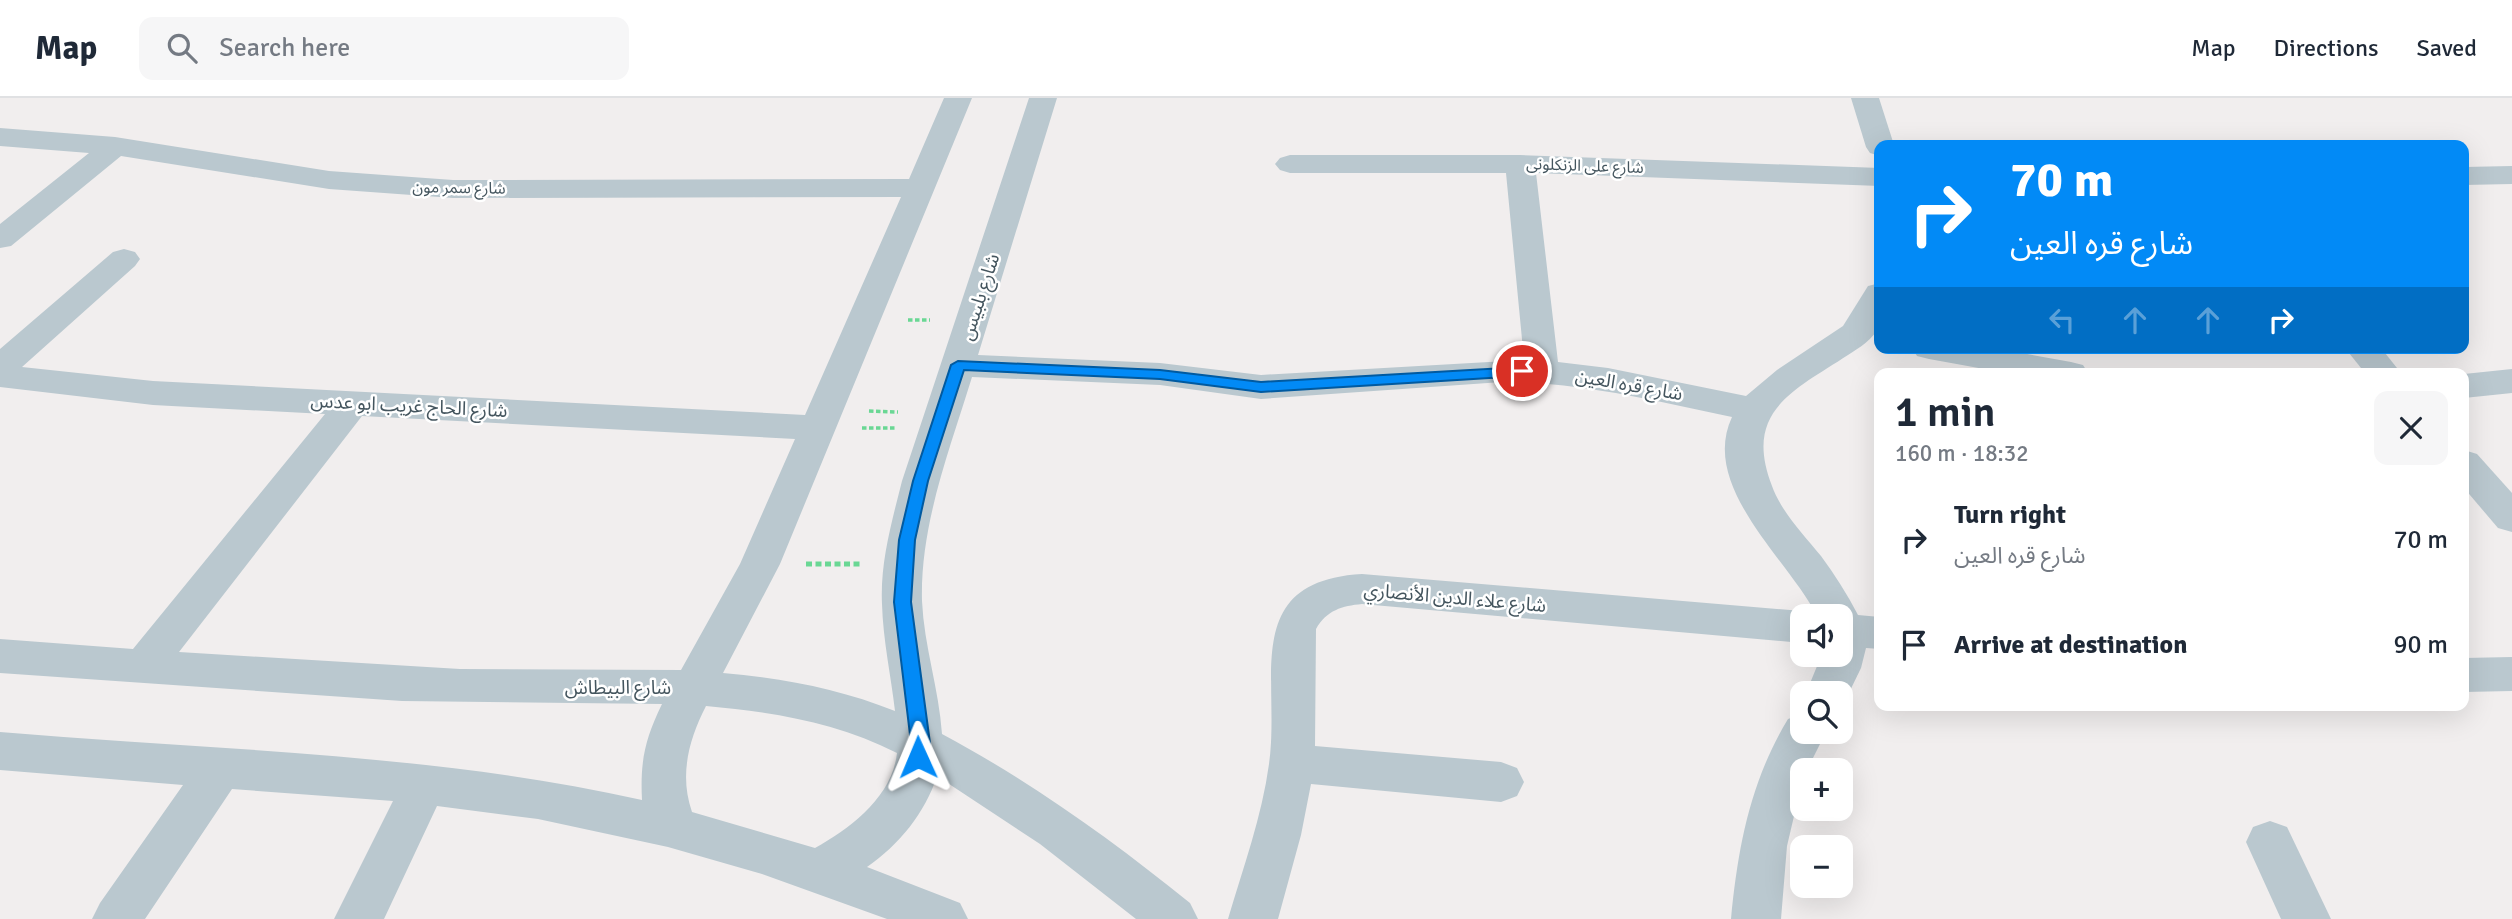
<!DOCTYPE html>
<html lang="en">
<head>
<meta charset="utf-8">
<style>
  :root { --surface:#fff; --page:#f6f6f7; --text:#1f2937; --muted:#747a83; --line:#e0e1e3 }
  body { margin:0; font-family:Signika,"Noto Sans Arabic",sans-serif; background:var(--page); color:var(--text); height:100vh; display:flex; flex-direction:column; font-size:26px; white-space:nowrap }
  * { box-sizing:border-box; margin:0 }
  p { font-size:23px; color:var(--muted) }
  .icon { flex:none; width:38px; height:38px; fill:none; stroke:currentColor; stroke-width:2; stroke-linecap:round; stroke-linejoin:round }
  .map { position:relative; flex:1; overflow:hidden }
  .sheet { position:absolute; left:1874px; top:270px; width:595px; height:343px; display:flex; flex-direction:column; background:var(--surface); border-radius:14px; box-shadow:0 7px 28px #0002 }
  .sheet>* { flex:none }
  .guide { position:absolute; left:1874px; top:42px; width:595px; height:214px; border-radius:14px; box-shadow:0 7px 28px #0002; background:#028af6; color:#fff; overflow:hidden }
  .controls { position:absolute; left:1790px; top:506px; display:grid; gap:14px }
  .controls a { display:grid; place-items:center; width:63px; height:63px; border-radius:14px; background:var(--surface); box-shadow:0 7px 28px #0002; font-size:35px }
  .pin { position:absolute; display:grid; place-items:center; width:60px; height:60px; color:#fff; margin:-30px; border:4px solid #fff; border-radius:50%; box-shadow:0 2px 7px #0007 }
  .me { position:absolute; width:77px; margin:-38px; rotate:359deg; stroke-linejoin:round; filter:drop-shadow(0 0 5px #0008) }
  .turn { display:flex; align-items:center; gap:24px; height:147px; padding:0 21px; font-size:32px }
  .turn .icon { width:91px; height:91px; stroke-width:2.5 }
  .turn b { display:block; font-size:49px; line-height:60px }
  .lanes { display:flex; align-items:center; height:66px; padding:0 21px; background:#0003; justify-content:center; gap:35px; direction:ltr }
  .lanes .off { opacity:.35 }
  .round { display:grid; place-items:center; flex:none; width:74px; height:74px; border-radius:14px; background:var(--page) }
  .head { display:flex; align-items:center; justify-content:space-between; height:119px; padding:0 21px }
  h1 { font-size:42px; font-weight:600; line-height:52px }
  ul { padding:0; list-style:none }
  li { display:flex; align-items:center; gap:21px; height:105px; padding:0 21px }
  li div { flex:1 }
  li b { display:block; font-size:26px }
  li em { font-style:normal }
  header { display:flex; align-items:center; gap:42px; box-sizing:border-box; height:98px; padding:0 35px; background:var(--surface); border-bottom:2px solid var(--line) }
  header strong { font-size:33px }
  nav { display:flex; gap:38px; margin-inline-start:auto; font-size:24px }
  .search { width:490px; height:63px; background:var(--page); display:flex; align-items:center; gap:18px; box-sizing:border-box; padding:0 24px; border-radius:14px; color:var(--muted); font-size:26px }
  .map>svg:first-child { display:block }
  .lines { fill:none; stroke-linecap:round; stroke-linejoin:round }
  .path-far1 { stroke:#6ad794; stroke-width:3.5; stroke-dasharray:4.5 2.5; stroke-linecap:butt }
  .path { stroke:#6ad794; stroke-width:5; stroke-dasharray:6 3.5; stroke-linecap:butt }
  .street { fill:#bac8cf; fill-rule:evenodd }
  .route { fill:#028af6; stroke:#015aa0; stroke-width:2 }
  .labels { text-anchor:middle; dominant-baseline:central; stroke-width:5; stroke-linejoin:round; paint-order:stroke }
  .far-street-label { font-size:16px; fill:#44555e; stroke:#fff }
  .street-label { font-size:19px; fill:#44555e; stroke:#fff }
</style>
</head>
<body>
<header>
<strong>Map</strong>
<div class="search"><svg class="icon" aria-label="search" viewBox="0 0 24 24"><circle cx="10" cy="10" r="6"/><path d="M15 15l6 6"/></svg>Search here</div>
<nav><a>Map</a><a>Directions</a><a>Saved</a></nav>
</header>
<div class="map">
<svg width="2512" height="821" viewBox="0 0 2512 821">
  <rect width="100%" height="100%" fill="#f1eeee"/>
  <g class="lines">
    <g class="path-far1">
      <path d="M908 222H930"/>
      <path d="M869 313 898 314"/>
      <path d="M862 330H895"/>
    </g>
    <path class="path" d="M806 466H860"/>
    <g class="street">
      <path d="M944 0H972L780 466 723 575C782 580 840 591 895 613 891 578 883 542 882 506 880 464 892 423 902 383L1029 0H1057L978 257 1160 265 1261 277 1524 262 1506 75H1290L1280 72 1275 66 1280 60 1290 57H1520L1880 70V88L1536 75 1558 264 1608 270 1746 298 1777 272 1843 228 1868 188 1880 185C1880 197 1883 217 1879 228 1874 241 1859 250 1848 257 1793 293 1743 313 1772 388 1782 415 1803 436 1821 458 1835 477 1847 496 1858 517L1880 519V551L1866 550 1861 570 1843 607 1841 608V595H1806L1822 556H1841V518H1817C1789 462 1699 389 1732 319 1656 303 1581 284 1502 284L1261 301 1160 287 972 279C950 351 920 426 922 503 924 548 939 591 942 636 1030 683 1112 742 1190 805L1198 821H1136L1040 746 937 678C925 715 899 747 867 769L960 805 968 821H887L762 776 668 749 538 721 437 708 384 821H334L393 703 232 691 145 821H92L100 805 183 687 0 672V634C212 652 434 655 642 702 640 663 645 641 662 606L402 603 0 575V541L133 551 325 316 153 307 0 289V251L113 154 124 151 135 154 140 161 135 168 22 269 153 283 805 317 901 99 453 100 329 91 121 58 11 148 0 150V126L89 55 0 48V30L115 39 329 73 453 82 909 81ZM362 318 795 341 740 466 681 572 460 571 179 554ZM706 608C772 614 836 624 897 655 892 699 851 730 815 750L692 714C679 677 689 641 706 608Z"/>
      <path d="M1851 0H1879L1894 47H1880V58L1870 55 1866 49Z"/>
      <path d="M2512 68V86L2464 87V69Z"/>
      <path d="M1912 250H1994L2071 264 2083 267 2088 275H2006L1929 261 1917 258Z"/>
      <path d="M2345 250H2381L2401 275H2365Z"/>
      <path d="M2512 271V295L2464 300V276Z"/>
      <path d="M2464 352 2477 356 2512 395V434L2498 430 2464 390Z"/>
      <path d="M1362 476 1802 513 1817 518H1802V545L1362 506C1342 508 1327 512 1316 531L1315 648 1501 664 1517 670 1524 684 1517 698 1501 704 1311 686 1301 737 1278 821H1228C1243 770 1262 718 1269 666 1281 582 1239 483 1362 476Z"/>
      <path d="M2512 559V593L2464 594V560Z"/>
      <path d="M1802 616V634H1826L1807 672H1802V684L1787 748 1781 821H1731C1738 749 1750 684 1788 621Z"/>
      <path d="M2270 723 2287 729 2331 821H2281L2246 744 2253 729Z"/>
    </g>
  </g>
  <path class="route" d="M958 263 1160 272 1261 284 1522 269 1530 273 1522 278 1261 294 1160 281 964 272 928 383 915 442 911 504 930 645 925 665 918 667 911 665 909 659 911 645 894 504 899 442 913 383 951 267Z"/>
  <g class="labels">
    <g class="far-street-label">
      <text transform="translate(1585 68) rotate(2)">شارع على الزنكلونى</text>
      <text transform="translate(459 90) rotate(1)">شارع سمر مون</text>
    </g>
    <g class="street-label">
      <text transform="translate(980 199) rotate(-72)">شارع بلبيس</text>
      <text transform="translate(1629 287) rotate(10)">شارع قره العين</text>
      <text transform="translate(409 308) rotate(3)">شارع الحاج غريب ابو عدس</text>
      <text transform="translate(1455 500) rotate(5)">شارع علاء الدين الأنصاري</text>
      <text x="618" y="590">شارع البيطاش</text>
    </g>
  </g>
</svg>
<div class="controls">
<a><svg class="icon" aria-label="sound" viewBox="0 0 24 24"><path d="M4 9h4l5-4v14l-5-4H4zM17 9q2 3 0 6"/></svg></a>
<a><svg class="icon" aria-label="search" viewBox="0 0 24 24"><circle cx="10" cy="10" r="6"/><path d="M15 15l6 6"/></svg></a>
<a>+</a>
<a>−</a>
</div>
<div class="pin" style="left:1522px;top:273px;background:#d93025"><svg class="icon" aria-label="arrive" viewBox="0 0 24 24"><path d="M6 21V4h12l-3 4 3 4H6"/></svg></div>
<svg class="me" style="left:918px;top:659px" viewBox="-20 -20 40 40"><path d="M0-17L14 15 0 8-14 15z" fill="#028af6" stroke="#fff" stroke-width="4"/></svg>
<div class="guide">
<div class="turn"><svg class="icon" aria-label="right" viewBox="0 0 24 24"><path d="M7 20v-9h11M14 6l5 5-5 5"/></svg><div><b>70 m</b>شارع قره العين</div></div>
<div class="lanes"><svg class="icon off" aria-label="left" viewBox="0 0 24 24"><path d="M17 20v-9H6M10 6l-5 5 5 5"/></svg><svg class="icon off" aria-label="ahead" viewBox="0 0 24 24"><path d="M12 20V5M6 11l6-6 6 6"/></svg><svg class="icon off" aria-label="ahead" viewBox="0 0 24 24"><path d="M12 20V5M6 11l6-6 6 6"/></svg><svg class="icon" aria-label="right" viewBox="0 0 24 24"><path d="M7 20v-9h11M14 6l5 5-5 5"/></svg></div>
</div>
<section class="sheet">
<div class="head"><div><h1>1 min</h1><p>160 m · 18:32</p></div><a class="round"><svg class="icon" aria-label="close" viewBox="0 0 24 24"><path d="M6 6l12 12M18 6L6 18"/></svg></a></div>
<ul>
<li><svg class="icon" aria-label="right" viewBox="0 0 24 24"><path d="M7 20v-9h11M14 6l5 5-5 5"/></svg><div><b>Turn right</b><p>شارع قره العين</p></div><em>70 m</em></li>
<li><svg class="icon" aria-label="arrive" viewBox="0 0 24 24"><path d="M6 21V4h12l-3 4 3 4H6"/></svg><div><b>Arrive at destination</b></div><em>90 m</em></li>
</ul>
</section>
</div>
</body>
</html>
